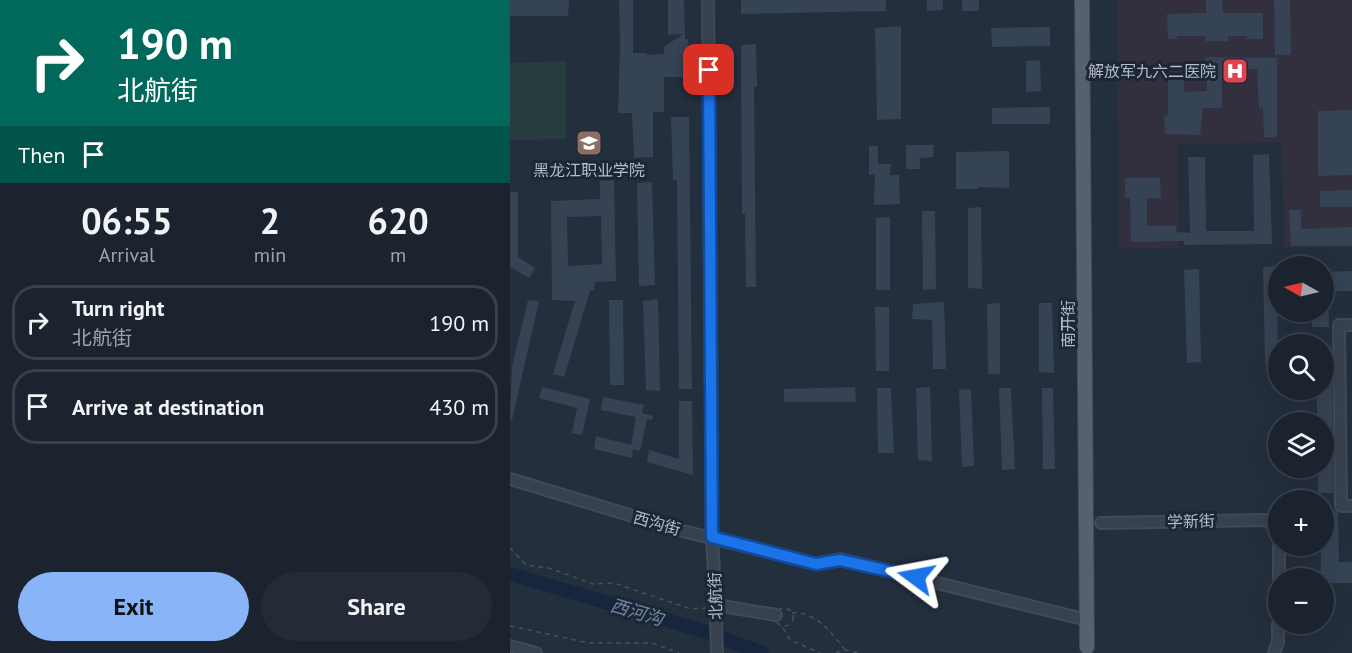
<!DOCTYPE html>
<html lang="en">
<head>
<meta charset="utf-8">
<style>
  :root { --surface:#1b232e; --page:#242b36; --text:#f1f3f6; --muted:#a0a4aa; --line:#39404a; --accent:#8ab4f8 }
  body { margin:0; font-family:"PT Sans","Noto Sans SC",sans-serif; background:var(--page); color:var(--text); height:100vh; display:flex; flex-direction:column; font-size:22px; white-space:nowrap }
  * { box-sizing:border-box; margin:0 }
  p { font-size:20px; color:var(--muted) }
  .icon { flex:none; width:33px; height:33px; fill:none; stroke:currentColor; stroke-width:2; stroke-linecap:round; stroke-linejoin:round }
  .map { position:relative; flex:1; overflow:hidden }
  .drawer { display:flex; flex-direction:column; background:var(--surface); width:510px }
  .drawer>* { flex:none }
  .banner { background:#00695c; color:#fff; overflow:hidden }
  .needle { width:39px; rotate:278deg }
  .fabs { position:absolute; left:758px; top:256px; display:grid; gap:12px }
  .fabs a { display:grid; place-items:center; width:66px; height:66px; border-radius:50%; background:var(--surface); box-shadow:0 6px 24px #0002,0 0 0 2px var(--line); font-size:30px }
  .pin { position:absolute; display:grid; place-items:center; width:51px; height:51px; color:#fff; margin:-26px; border-radius:12px; box-shadow:0 3px 9px #0006 }
  .me { position:absolute; width:66px; margin:-33px; rotate:283deg; stroke-linejoin:round; filter:drop-shadow(0 0 4px #0008) }
  .turn { display:flex; align-items:center; gap:21px; height:126px; padding:0 18px; font-size:27px }
  .turn .icon { width:78px; height:78px; stroke-width:2.5 }
  .turn b { display:block; font-size:42px; line-height:51px }
  .then { display:flex; align-items:center; height:57px; padding:0 18px; background:#0003; gap:12px; font-size:22px }
  .eta { display:flex; justify-content:space-evenly; align-items:center; height:102px; text-align:center }
  .eta b { font-size:36px; font-weight:700; line-height:42px }
  .action { display:flex; gap:12px; margin-top:auto; padding:12px 18px }
  .action a { flex:1; height:69px; border-radius:36px; background:var(--accent); color:#111; font-size:24px; font-weight:700; line-height:69px; text-align:center }
  .action a+a { background:var(--page); color:var(--text) }
  ul { padding:0; list-style:none }
  li { display:flex; align-items:center; gap:18px; height:75px; margin:0 12px 9px; padding:0 6px; border:3px solid var(--line); border-radius:24px }
  li div { flex:1 }
  li b { display:block; font-size:22px }
  li em { font-style:normal }
  main { display:flex; flex:1; min-height:0 }
  .map>svg:first-child { display:block }
  .medical { fill:#32303f }
  .green { fill:#263c3f }
  .lines { fill:none; stroke-linecap:round; stroke-linejoin:round }
  .river { stroke:#17263c; stroke-width:14 }
  .building { fill:#364354; fill-rule:evenodd }
  .minor-casing { stroke:#414a57; stroke-width:14 }
  .major-casing { stroke:#414a57; stroke-width:16 }
  .path { stroke:#3f5557; stroke-width:1.5; stroke-dasharray:4.5 4.5; stroke-linecap:butt }
  .minor { stroke:#38414e; stroke-width:10 }
  .major { stroke:#56606e; stroke-width:14 }
  .minor-bridge-casing { stroke:#414a57; stroke-width:14; stroke-linecap:butt }
  .minor-bridge { stroke:#38414e; stroke-width:10 }
  .route-casing { stroke:#114b97; stroke-width:15 }
  .route { stroke:#1a73e8; stroke-width:10 }
  .labels { text-anchor:middle; dominant-baseline:central; stroke-width:6; stroke-linejoin:round; paint-order:stroke }
  .poi-label { font-size:16px; fill:#b4bcc9; stroke:#1d2633; text-anchor:end }
  .street-label { font-size:16px; fill:#b4bcc9; stroke:#1d2633 }
  .water-label { font-size:18px; font-style:italic; fill:#6d86a8; stroke:#1d2633 }
</style>
</head>
<body>
<main>
<section class="drawer">
<div class="banner">
<div class="turn"><svg class="icon" aria-label="right" viewBox="0 0 24 24"><path d="M7 20v-9h11M14 6l5 5-5 5"/></svg><div><b>190 m</b>北航街</div></div>
<div class="then">Then<svg class="icon" aria-label="arrive" viewBox="0 0 24 24"><path d="M6 21V4h12l-3 4 3 4H6"/></svg></div>
</div>
<div class="eta">
<div><b>06:55</b><p>Arrival</p></div>
<div><b>2</b><p>min</p></div>
<div><b>620</b><p>m</p></div>
</div>
<ul>
<li><svg class="icon" aria-label="right" viewBox="0 0 24 24"><path d="M7 20v-9h11M14 6l5 5-5 5"/></svg><div><b>Turn right</b><p>北航街</p></div><em>190 m</em></li>
<li><svg class="icon" aria-label="arrive" viewBox="0 0 24 24"><path d="M6 21V4h12l-3 4 3 4H6"/></svg><div><b>Arrive at destination</b></div><em>430 m</em></li>
</ul>
<div class="action"><a>Exit</a><a>Share</a></div>
</section>
<div class="map">
<svg width="842" height="653" viewBox="0 0 842 653">
  <rect width="100%" height="100%" fill="#242f3e"/>
  <path class="medical" d="M607 0H842V246L774 248 772 142 667 145 669 248 609 249Z"/>
  <path class="green" d="M56 61V139L0 140V63Z"/>
  <g class="lines">
    <path class="river" d="M0 574 200 633 252 653"/>
  </g>
  <g class="building">
    <path d="M0 0H59L58 16H0Z"/>
    <path d="M109 0H123V53H137V55L154 54V47L173 34 158 35V0H174L175 39H178V77H154V112H143V157L124 158 122 113H108L110 45Z"/>
    <path d="M231 0H376V11L231 14Z"/>
    <path d="M417 0H433V10L417 11Z"/>
    <rect x="452" y="0" width="17" height="11"/>
    <path d="M696 0H712L713 13H753V39H736L737 36H718V41H695V36H667V39H658L657 14 696 13Z"/>
    <path d="M764 0H780L781 55H765Z"/>
    <path d="M391 26V119L367 120 365 28Z"/>
    <path d="M540 27V46L482 47 481 28Z"/>
    <path d="M246 44 247 87H244L246 287H236L235 214H232L231 45Z"/>
    <path d="M696 57 767 58V137H754L753 107 749 108 747 69H712V108H693L690 135 655 134 654 116 658 115V75H674V92L697 91Z"/>
    <path d="M530 60 531 91 516 92V61Z"/>
    <path d="M540 107V124H482V108Z"/>
    <path d="M842 110V175L808 176V111Z"/>
    <path d="M161 117H179L182 389H169L167 180H163Z"/>
    <path d="M396 145H424L423 157 410 158V169H396Z"/>
    <path d="M359 146H368V164H381L380 175H389L390 204 364 205 365 174 359 175Z"/>
    <path d="M499 151V188L469 187 468 189H446V152Z"/>
    <path d="M759 154 762 244 674 245V241L621 242 620 198H615V178H650L651 198H637V226H666V232L680 233 678 157H695L696 231H744L743 155Z"/>
    <path d="M104 180 106 281 85 282 84 290 80 291 54 377 43 374 65 301 42 300 41 201 90 199V181ZM91 216 92 264 58 266 57 217Z"/>
    <path d="M142 182 145 285 129 286 127 183Z"/>
    <path d="M842 190V207H810V191Z"/>
    <path d="M0 192H8V257L25 268 19 278 0 267Z"/>
    <path d="M471 207 472 289 458 288V208Z"/>
    <path d="M779 210H791V229L842 227V246H781Z"/>
    <path d="M412 211H425L426 289 413 290Z"/>
    <path d="M380 217V290H366V218Z"/>
    <path d="M767 266 768 363H755L753 267Z"/>
    <path d="M689 269 691 362 677 363 674 270Z"/>
    <path d="M842 271V291H818L819 327H802V312H813V272Z"/>
    <path d="M148 299 150 391 136 390 133 301Z"/>
    <path d="M18 300 29 301 2 420H0L2 367Z"/>
    <path d="M99 300H113L114 385H100Z"/>
    <path d="M434 302 436 369H423L422 320 402 319 403 304Z"/>
    <path d="M490 303V374H478L477 304Z"/>
    <path d="M529 303H542L544 373 529 372Z"/>
    <path d="M365 307H379V371H366Z"/>
    <path d="M822 349 823 493H808V468H813V423H807V390H813V350Z"/>
    <path d="M32 387 80 399 72 435 62 433 67 408 29 398Z"/>
    <path d="M345 387 346 402H274V389Z"/>
    <path d="M420 387 422 461 408 460 406 388Z"/>
    <path d="M367 388H381L384 453H368Z"/>
    <path d="M489 388H501L505 469 492 470Z"/>
    <path d="M532 388H543L545 469H533Z"/>
    <path d="M461 389 464 466 452 467 449 390Z"/>
    <path d="M93 397 134 405 132 413 143 416 142 420 137 419 130 451 123 449 122 458 84 449 86 436 121 445 126 417 91 410Z"/>
    <path d="M169 401H182L183 475 137 462 139 450 169 459Z"/>
    <path d="M813 511H825L828 513 829 562H842V583H813V579H810Z"/>
  </g>
  <g class="lines">
    <g class="minor-casing">
      <g id="minor">
        <path d="M198 0 202 537 205 592"/>
        <path d="M842 325H829L831 506H842"/>
        <path d="M0 479 169 530 306 564 330 559 577 620"/>
        <path d="M591 523 755 520 768 528"/>
        <path d="M769 579V546"/>
        <path d="M212 606 266 615"/>
        <path d="M0 646 26 653"/>
        <path d="M764 653 768 642V624"/>
      </g>
    </g>
    <g class="major-casing">
      <path id="major" d="M572 0 577 647"/>
    </g>
    <g class="path">
      <path d="M0 548 16 565 39 568 83 584 104 583 181 609 196 608"/>
      <circle cx="274" cy="617" r="9"/>
      <path d="M282 613C306 611 322 633 335 650"/>
      <path d="M0 626 79 643H142L169 653"/>
      <path d="M273 628 280 640 310 653"/>
      <path d="M326 653 335 650 350 653"/>
    </g>
    <use href="#minor" class="minor"/>
    <use href="#major" class="major"/>
    <g class="minor-bridge-casing">
      <path id="minor-bridge" d="M205 592 207 653"/>
    </g>
    <use href="#minor-bridge" class="minor-bridge"/>
  </g>
  <g class="lines">
    <g class="route-casing">
      <path id="route" d="M199 70 202 537 306 564 330 560 406 577"/>
    </g>
    <use href="#route" class="route"/>
  </g>
  <defs>
    <g id="hospital-square" transform="scale(1.35)"><rect x="-9" y="-9" width="18" height="18" rx="4" fill="#e0444e" stroke="#1d2633"/><path d="M-5-5h3v3.5h4V-5h3V5h-3V1.5h-4V5h-3Z" fill="#fff"/></g>
    <g id="university-square" transform="scale(1.35)"><rect x="-9" y="-9" width="18" height="18" rx="4" fill="#8d6e63" stroke="#1d2633"/><path d="M0-5L7-2L0 1L-7-2ZM-4 1L0 2.5L4 1V4Q0 6-4 4Z" fill="#fff"/></g>
  </defs>
  <g fill-rule="evenodd">
    <use href="#hospital-square" x="725" y="71"/>
    <use href="#university-square" x="79" y="143"/>
  </g>
  <g class="labels">
    <g class="poi-label">
      <text x="706" y="71">解放军九六二医院</text>
      <text x="79" y="170" text-anchor="middle">黑龙江职业学院</text>
    </g>
    <g class="street-label">
      <text transform="translate(558 324) rotate(-90)">南开街</text>
      <text transform="translate(681 521) rotate(-1)">学新街</text>
      <text transform="translate(147 523) rotate(16)">西沟街</text>
      <text transform="translate(205 596) rotate(-92)">北航街</text>
    </g>
    <g class="water-label">
      <text transform="translate(127 612) rotate(16)">西河沟</text>
    </g>
  </g>
</svg>
<div class="fabs">
<a><svg class="needle" viewBox="-14 -14 28 28"><path d="M0-13l5 13h-10z" fill="#e53935"/><path d="M0 13l5-13h-10z" fill="#a0a4aa"/></svg></a>
<a><svg class="icon" aria-label="search" viewBox="0 0 24 24"><circle cx="10" cy="10" r="6"/><path d="M15 15l6 6"/></svg></a>
<a><svg class="icon" aria-label="layers" viewBox="0 0 24 24"><path d="M12 4l9 5-9 5-9-5zM3 14l9 5 9-5"/></svg></a>
<a>+</a>
<a>−</a>
</div>
<div class="pin" style="left:199px;top:70px;background:#d93025"><svg class="icon" aria-label="arrive" viewBox="0 0 24 24"><path d="M6 21V4h12l-3 4 3 4H6"/></svg></div>
<svg class="me" style="left:406px;top:577px" viewBox="-20 -20 40 40"><path d="M0-17L14 15 0 8-14 15z" fill="#1a73e8" stroke="#fff" stroke-width="4"/></svg>
</div>
</main>
</body>
</html>
